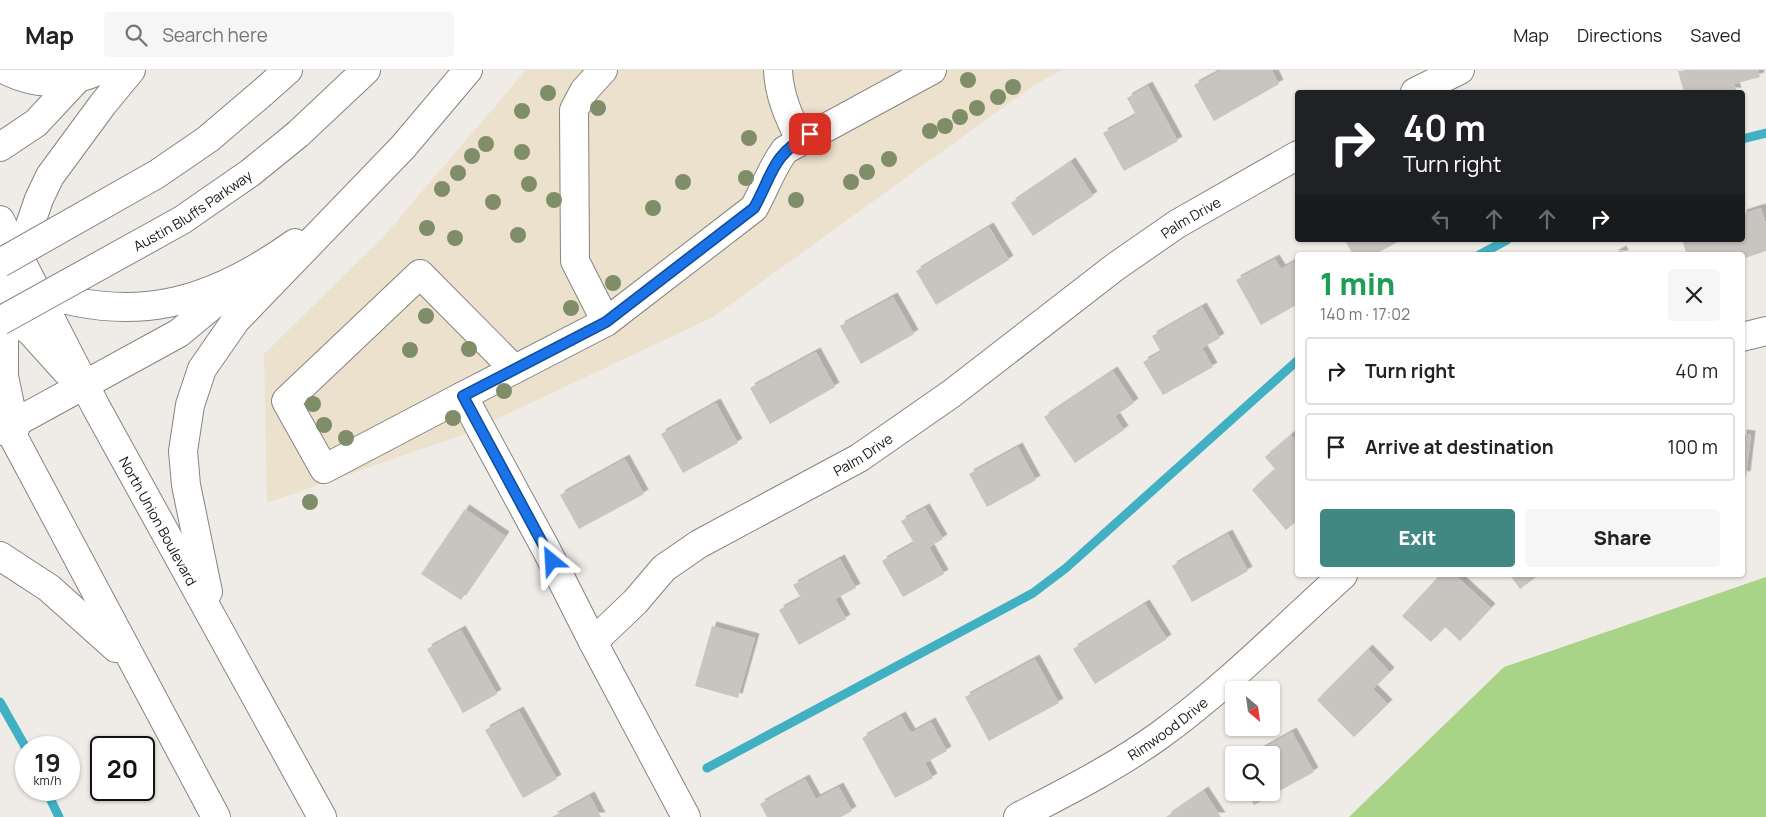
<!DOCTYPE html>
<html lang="en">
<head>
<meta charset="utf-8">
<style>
  :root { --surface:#fff; --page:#f6f6f6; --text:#222; --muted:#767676; --line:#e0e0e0; --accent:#418882 }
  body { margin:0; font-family:Manrope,sans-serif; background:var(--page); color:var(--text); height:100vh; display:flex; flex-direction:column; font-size:19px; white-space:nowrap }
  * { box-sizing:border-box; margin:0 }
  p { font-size:16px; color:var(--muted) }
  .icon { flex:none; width:28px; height:28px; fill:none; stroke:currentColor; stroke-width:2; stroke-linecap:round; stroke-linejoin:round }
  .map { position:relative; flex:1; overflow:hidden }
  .side { position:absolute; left:1295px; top:182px; width:450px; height:325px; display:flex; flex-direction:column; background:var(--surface); border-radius:5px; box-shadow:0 1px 4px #0004 }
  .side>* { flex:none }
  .hud { position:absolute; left:1295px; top:20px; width:450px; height:152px; border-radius:5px; box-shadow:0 1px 4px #0004; background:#202124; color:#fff; overflow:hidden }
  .needle { width:32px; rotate:151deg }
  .buttons { position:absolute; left:1225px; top:611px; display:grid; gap:10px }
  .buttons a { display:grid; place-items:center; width:55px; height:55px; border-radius:5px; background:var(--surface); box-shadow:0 1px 4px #0004; font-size:25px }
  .speed { position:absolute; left:15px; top:666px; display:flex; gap:10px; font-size:25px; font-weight:700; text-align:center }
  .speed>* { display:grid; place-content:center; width:65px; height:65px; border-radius:50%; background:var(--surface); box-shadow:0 1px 4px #0004; line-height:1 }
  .speed small { font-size:12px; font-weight:400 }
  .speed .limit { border:2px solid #111; border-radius:8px; background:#fff; color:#111 }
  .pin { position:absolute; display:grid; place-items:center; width:42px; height:42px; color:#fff; margin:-21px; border-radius:10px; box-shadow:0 2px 8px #0006 }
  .me { position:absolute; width:55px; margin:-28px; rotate:333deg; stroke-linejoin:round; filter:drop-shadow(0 0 4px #0008) }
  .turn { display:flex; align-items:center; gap:18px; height:105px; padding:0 25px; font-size:22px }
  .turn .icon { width:65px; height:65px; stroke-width:2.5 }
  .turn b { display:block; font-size:35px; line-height:42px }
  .lanes { display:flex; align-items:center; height:48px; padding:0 25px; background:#0003; justify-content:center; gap:25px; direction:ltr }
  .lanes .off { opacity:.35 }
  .round { display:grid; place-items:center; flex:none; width:52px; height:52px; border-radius:5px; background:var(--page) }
  .headline { display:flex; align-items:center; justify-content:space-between; height:85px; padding:0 25px }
  h1 { font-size:30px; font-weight:800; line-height:38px; color:#1e9e55 }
  .primary-button { display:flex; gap:10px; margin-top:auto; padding:10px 25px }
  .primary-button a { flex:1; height:58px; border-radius:5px; background:var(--accent); color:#fff; font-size:20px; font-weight:800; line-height:58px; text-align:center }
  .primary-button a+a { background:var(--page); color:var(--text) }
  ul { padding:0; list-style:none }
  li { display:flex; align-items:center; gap:15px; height:68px; margin:0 10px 8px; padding:0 15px; border:2px solid var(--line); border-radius:5px }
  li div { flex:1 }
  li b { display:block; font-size:19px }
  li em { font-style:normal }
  header { display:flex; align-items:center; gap:30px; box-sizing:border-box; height:70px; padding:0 25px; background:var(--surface); border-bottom:1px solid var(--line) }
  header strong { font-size:24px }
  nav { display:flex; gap:28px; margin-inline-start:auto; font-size:18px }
  .search { width:350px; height:45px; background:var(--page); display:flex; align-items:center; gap:12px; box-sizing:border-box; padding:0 18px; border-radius:5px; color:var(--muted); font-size:19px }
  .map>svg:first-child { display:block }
  .education { fill:#ece1cc }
  .green { fill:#a9d386 }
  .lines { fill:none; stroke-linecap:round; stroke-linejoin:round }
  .stream { stroke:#41b0c3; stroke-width:9 }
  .building { fill:#c8c4c0; filter:url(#shadow) }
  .minor-casing { stroke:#87837f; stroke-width:30 }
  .major-casing { stroke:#87837f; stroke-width:30 }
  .minor { stroke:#fff; stroke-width:28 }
  .major { stroke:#fff; stroke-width:28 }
  .major-bridge-casing { stroke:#87837f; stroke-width:30; stroke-linecap:butt }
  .major-bridge { stroke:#fff; stroke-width:28 }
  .tree { fill:#7f8d68 }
  .route-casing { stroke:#114b97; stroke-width:12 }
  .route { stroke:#1a73e8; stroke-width:9 }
  .labels { text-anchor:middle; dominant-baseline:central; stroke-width:5; stroke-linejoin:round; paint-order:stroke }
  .street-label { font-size:14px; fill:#171615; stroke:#efece7 }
</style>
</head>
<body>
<header>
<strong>Map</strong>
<div class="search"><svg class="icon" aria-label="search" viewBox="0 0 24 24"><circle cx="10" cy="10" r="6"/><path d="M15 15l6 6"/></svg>Search here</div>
<nav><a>Map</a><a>Directions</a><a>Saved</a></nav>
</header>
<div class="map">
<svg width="1766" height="747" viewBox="0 0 1766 747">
  <defs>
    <filter id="shadow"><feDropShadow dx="4.5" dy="-4.5" stdDeviation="0" flood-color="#0004"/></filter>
  </defs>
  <rect width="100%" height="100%" fill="#efece7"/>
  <path class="education" d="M526 0H1062L1033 16 713 247 465 364 267 433 264 284 384 166Z"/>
  <path class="green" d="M1766 507V747H1349L1504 597Z"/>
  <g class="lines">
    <g class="stream">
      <path d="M1742 69 1766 63"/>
      <path d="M1479 185 1507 170"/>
      <path d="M0 632 26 678"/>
      <path d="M707 698 1033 523 1066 498 1298 290"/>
      <path d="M46 720 59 747"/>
    </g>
  </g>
  <g class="building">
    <path d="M1222 0H1272L1279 14 1214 51 1194 15Z"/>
    <path d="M1758 0 1760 7 1734 14 1737 22H1684L1678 1Z"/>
    <path d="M1148 16 1178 71 1124 101 1103 63 1136 45 1127 28Z"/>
    <path d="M1071 92 1093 126 1033 166 1011 133Z"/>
    <path d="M1761 138 1766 154V181L1742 189V185H1687L1682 170H1742V144Z"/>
    <path d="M989 157 1009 190 936 235 916 201Z"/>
    <path d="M1345 170H1401L1374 185H1353Z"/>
    <path d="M1622 180 1624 185H1613Z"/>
    <path d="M1275 189 1281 199 1298 190V234L1261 255 1236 210Z"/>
    <path d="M893 227 914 264 861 294 840 256Z"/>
    <path d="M1202 237 1220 268 1202 278 1213 297 1163 325 1143 292 1161 282 1152 266Z"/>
    <path d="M816 282 835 317 770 354 750 318Z"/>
    <path d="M1113 301 1134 333 1115 346 1124 360 1075 393 1044 347Z"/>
    <path d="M716 333 738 373 683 403 661 364Z"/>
    <path d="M1742 364 1751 365 1746 406 1742 405Z"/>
    <path d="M1291 365 1298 372V450L1286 460 1252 420 1275 399 1265 387Z"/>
    <path d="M1018 377 1036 410 987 437 969 404Z"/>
    <path d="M625 389 644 424 579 459 560 425Z"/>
    <path d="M925 438 943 469 929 477 944 504 903 527 882 491 914 473 901 451Z"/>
    <path d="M465 439 505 466 461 530 421 504Z"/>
    <path d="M1228 464 1248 501 1192 532 1172 496Z"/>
    <path d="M840 489 856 518 835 529 846 549 799 575 779 540 801 528 793 515Z"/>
    <path d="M1440 505H1455L1491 538 1460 571 1445 557 1431 572 1402 546Z"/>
    <path d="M1510 505H1539L1520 519Z"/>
    <path d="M1145 534 1167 569 1095 614 1073 579Z"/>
    <path d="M712 556 755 568 738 628 695 616Z"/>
    <path d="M461 560 497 624 463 643 427 579Z"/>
    <path d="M1368 579 1390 602 1373 619 1388 634 1354 667 1317 630Z"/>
    <path d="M1035 589 1059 633 989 671 965 627Z"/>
    <path d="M519 641 557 709 523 728 485 660Z"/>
    <path d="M901 646 911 663 931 652 947 681 925 693 933 708 895 728 862 668Z"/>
    <path d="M1292 662 1314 702 1254 735 1247 722H1271V685H1251Z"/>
    <path d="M805 709 816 729 839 717 852 741 841 747H767L760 734Z"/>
    <path d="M1204 721 1221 747H1166Z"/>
    <path d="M590 726 601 747H552Z"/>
  </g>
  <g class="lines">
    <g class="minor-casing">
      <g id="minor">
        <path d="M603 0 584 21 574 40 575 191 606 252"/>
        <path d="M778 0C779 26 789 47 800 70"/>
        <path d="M1415 22 1460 0"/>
        <path d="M0 77 36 53 77 9"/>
        <path d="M1742 267 1766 261"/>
        <path d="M463 326 324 399 286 331 420 204 514 299"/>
        <path d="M0 361 179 263 244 209"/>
        <path d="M593 572 546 479 463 326 606 252 754 138C765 118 772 97 785 80L932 0"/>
        <path id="s1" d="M686 747 593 572 635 532 664 498 699 474 859 388 951 324 1115 197 1177 154 1298 85"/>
        <path id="s2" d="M1018 747C1066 722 1116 697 1160 665 1225 618 1283 559 1343 505"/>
      </g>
    </g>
    <g class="major-casing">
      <g id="major">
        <path d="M5 0C40 17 66 15 101 0"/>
        <path d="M262 23 288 0"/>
        <path d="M298 64 366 0"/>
        <path id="s3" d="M0 150 96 337 322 747"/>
        <path d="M31 219C132 256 210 234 295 173"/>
        <path d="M0 241 30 261 66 301"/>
        <path d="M0 342 216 747"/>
        <path d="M15 359 4 306V243L19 187 39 129 50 106 103 34 131 0"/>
        <path d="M0 486 49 518 116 578"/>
        <path d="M208 522 186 415 183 381 190 335 202 299 236 250 403 77 468 0"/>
      </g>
    </g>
    <use href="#minor" class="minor"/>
    <use href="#major" class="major"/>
    <g class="major-bridge-casing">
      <g id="major-bridge">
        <path d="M0 193 157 104 208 69 262 23"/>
        <path id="s4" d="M0 251 182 150 250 103 298 64"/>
      </g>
    </g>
    <use href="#major-bridge" class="major-bridge"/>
  </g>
  <g class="tree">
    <circle cx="968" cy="10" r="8"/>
    <circle cx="1013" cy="17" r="8"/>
    <circle cx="548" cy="23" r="8"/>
    <circle cx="998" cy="27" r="8"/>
    <circle cx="598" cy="38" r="8"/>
    <circle cx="977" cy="38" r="8"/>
    <circle cx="522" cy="41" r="8"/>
    <circle cx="960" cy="47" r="8"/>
    <circle cx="945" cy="56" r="8"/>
    <circle cx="930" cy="61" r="8"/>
    <circle cx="749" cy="68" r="8"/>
    <circle cx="486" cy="74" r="8"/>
    <circle cx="522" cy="82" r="8"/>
    <circle cx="472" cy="86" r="8"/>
    <circle cx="889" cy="89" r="8"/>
    <circle cx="867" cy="102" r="8"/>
    <circle cx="458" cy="103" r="8"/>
    <circle cx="746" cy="108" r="8"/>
    <circle cx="683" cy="112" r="8"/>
    <circle cx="851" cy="112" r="8"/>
    <circle cx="529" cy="114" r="8"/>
    <circle cx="442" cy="119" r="8"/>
    <circle cx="554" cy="130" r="8"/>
    <circle cx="796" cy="130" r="8"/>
    <circle cx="493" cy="132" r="8"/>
    <circle cx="653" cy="138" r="8"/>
    <circle cx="427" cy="158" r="8"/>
    <circle cx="518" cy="165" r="8"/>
    <circle cx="455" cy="168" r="8"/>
    <circle cx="613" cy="213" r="8"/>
    <circle cx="571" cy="238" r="8"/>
    <circle cx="426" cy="246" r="8"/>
    <circle cx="469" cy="279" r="8"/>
    <circle cx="410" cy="280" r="8"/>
    <circle cx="504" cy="321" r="8"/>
    <circle cx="313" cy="334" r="8"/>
    <circle cx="453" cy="348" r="8"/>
    <circle cx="324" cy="355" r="8"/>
    <circle cx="346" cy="368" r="8"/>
    <circle cx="310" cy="432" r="8"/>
  </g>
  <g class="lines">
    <g class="route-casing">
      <path id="route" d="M552 491 463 326 606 252 754 138C774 102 771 86 810 64"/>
    </g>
    <use href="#route" class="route"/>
  </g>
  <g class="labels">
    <g class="street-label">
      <text stroke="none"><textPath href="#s4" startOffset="222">Austin Bluffs Parkway</textPath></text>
      <text stroke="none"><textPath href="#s1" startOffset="935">Palm Drive</textPath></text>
      <text stroke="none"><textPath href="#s1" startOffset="530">Palm Drive</textPath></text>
      <text stroke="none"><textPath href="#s3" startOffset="340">North Union Boulevard</textPath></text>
      <text stroke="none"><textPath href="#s2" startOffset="174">Rimwood Drive</textPath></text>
    </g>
  </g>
</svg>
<div class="buttons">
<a><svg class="needle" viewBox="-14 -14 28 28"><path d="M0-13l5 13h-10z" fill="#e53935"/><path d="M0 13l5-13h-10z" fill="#767676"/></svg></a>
<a><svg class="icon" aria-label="search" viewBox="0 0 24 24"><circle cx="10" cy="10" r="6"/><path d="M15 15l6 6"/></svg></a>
</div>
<div class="speed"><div>19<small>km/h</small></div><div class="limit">20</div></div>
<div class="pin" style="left:810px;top:64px;background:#d93025"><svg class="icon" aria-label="arrive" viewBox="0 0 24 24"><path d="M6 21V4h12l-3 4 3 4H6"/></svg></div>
<svg class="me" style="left:552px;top:491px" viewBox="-20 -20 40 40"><path d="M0-17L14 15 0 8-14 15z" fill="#1a73e8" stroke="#fff" stroke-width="4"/></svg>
<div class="hud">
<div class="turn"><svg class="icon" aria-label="right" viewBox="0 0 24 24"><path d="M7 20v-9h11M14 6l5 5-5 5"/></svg><div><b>40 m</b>Turn right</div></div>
<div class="lanes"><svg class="icon off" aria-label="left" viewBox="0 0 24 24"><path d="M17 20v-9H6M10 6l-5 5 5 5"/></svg><svg class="icon off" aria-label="ahead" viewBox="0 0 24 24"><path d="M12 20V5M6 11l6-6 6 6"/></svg><svg class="icon off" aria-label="ahead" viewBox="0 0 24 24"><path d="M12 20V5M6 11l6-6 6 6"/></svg><svg class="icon" aria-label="right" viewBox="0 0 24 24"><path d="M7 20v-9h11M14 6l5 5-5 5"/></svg></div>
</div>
<section class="side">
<div class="headline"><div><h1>1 min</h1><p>140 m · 17:02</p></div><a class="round"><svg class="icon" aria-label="close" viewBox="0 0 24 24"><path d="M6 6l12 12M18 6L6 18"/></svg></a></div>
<ul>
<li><svg class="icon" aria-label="right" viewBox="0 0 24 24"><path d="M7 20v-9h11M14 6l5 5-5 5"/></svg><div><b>Turn right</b></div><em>40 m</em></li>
<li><svg class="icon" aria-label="arrive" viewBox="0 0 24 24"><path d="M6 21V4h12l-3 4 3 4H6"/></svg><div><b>Arrive at destination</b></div><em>100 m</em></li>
</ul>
<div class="primary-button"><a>Exit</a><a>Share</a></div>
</section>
</div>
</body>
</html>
